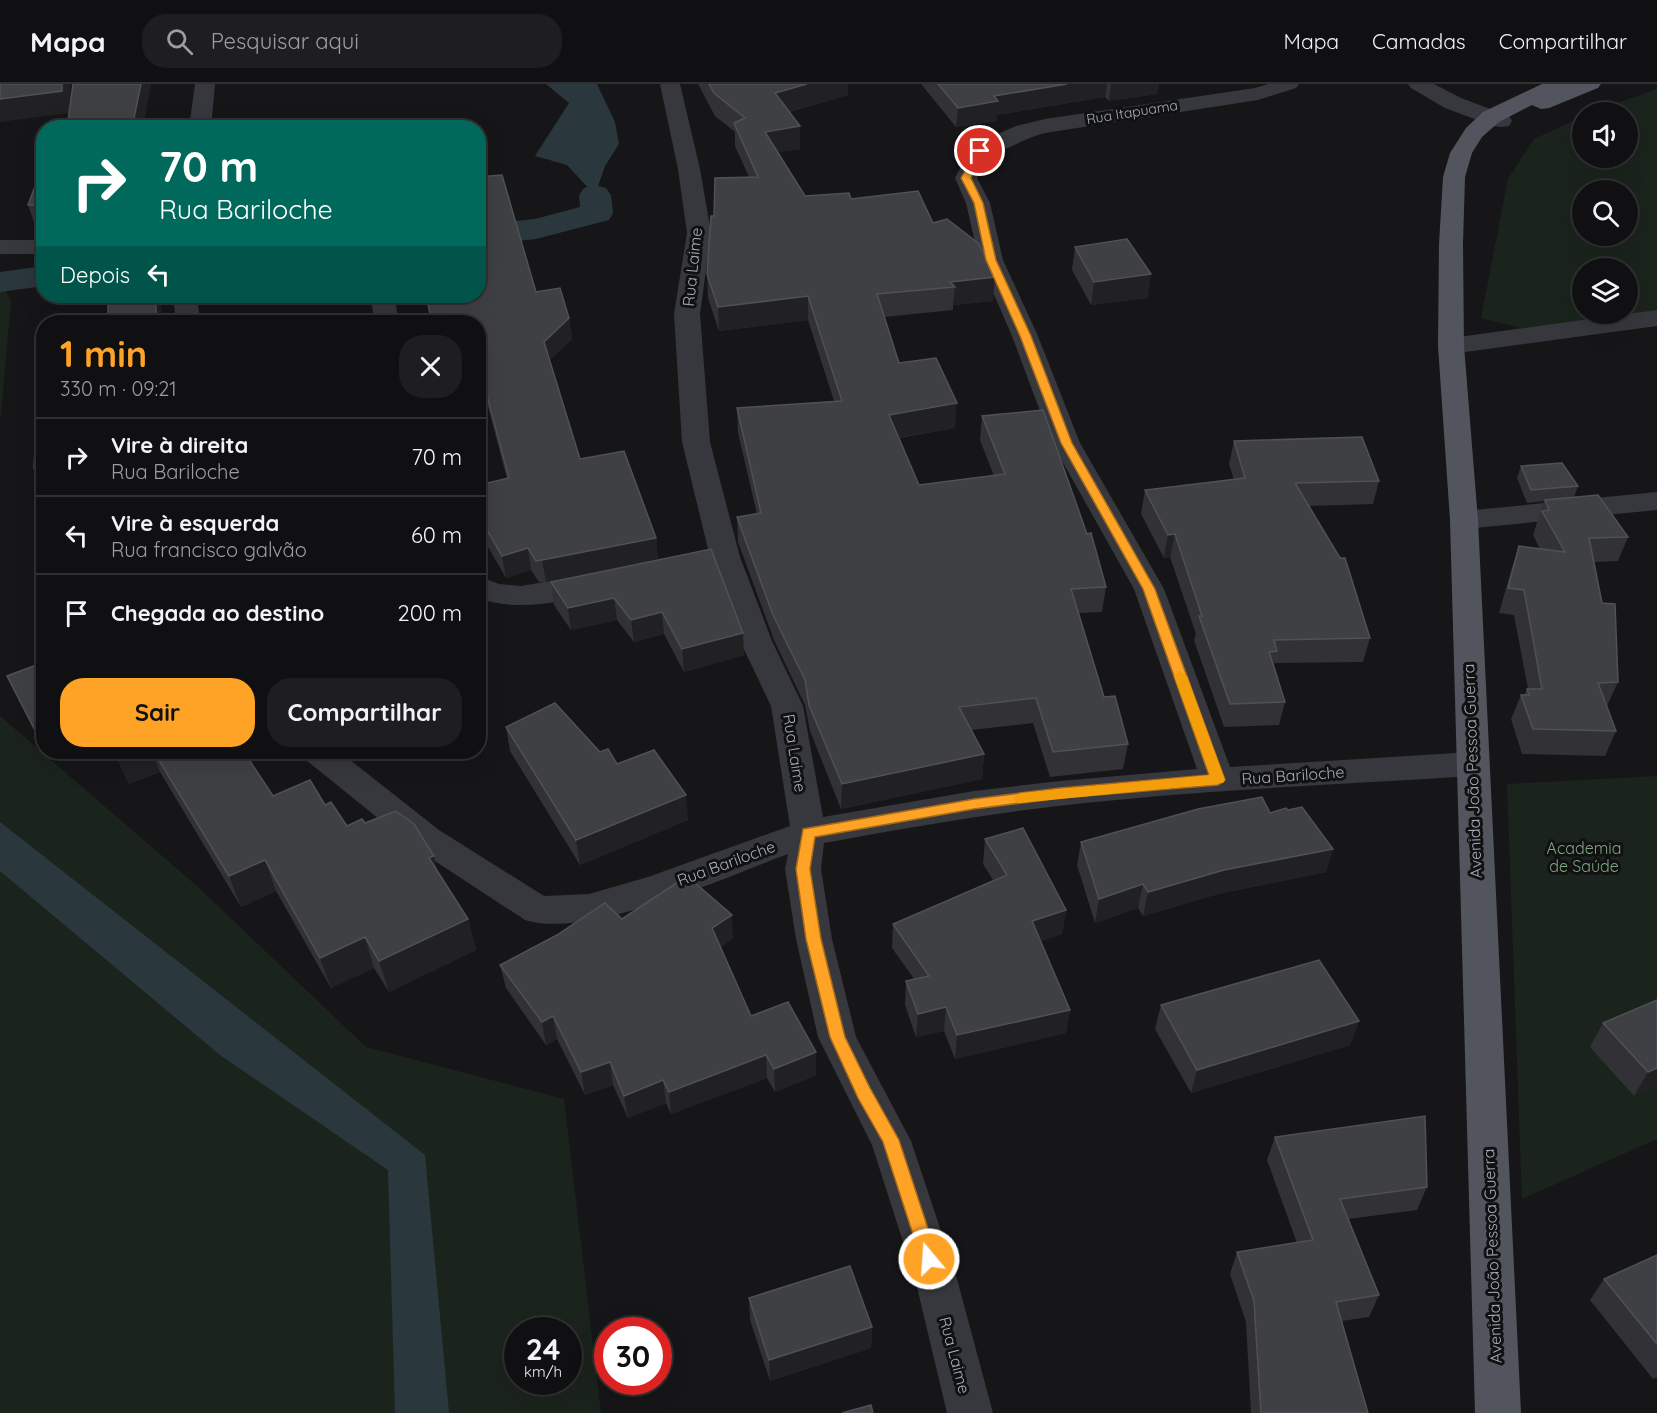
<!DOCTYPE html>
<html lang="pt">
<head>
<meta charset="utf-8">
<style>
  :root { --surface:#101012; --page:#1e1e20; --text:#f1f3f6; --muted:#9c9d9f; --line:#303032; --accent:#ffa327 }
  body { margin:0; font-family:Quicksand,sans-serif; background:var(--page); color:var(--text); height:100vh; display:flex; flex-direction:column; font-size:22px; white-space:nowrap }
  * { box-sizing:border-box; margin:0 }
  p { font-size:20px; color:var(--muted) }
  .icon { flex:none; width:33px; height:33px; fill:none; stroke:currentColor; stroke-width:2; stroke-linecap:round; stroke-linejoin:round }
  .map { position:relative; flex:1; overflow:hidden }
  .drawer { position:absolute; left:36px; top:231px; width:450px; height:444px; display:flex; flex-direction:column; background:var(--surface); border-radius:24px; box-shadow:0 6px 24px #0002,0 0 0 2px var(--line) }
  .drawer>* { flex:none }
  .hud { position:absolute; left:36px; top:36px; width:450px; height:183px; border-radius:24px; box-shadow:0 6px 24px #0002,0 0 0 2px var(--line); background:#00695c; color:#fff; overflow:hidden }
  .controls { position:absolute; left:1572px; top:18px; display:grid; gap:12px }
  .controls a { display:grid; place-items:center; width:66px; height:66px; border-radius:50%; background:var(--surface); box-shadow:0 6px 24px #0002,0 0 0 2px var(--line); font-size:30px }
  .speed { position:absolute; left:504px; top:1233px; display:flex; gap:12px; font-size:30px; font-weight:700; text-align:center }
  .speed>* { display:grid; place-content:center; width:78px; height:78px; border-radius:50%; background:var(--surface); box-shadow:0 6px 24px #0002,0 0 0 2px var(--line); line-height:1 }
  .speed small { font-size:15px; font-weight:400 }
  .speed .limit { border:9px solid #d22; background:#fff; color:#111 }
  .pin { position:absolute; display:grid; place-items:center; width:51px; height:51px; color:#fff; margin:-26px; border:3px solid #fff; border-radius:50%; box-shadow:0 2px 6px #0007 }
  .me { position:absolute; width:66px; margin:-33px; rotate:342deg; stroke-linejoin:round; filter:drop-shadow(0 0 4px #0008) }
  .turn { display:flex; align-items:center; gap:21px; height:126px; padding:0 24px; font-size:27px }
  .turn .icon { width:78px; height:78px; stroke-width:2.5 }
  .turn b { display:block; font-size:42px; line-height:51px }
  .then { display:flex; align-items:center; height:57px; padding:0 24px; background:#0003; gap:12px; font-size:22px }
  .round { display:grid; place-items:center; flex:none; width:63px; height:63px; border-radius:24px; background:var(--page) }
  .headline { display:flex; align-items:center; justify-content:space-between; height:102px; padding:0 24px }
  h1 { font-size:36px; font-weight:800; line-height:45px; color:var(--accent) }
  .cta { display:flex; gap:12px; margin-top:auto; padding:12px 24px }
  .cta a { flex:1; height:69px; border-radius:24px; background:var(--accent); color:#111; font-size:24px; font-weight:800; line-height:69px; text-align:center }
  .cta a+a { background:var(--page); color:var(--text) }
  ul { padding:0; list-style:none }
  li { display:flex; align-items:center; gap:18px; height:78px; padding:0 24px; border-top:2px solid var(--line) }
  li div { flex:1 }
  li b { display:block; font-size:22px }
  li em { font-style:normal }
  header { display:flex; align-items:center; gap:36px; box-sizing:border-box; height:84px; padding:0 30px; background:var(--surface); border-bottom:2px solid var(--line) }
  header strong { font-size:28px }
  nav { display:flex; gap:33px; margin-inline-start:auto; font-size:21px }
  .search { width:420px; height:54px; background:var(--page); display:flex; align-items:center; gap:15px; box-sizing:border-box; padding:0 21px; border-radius:24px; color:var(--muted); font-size:22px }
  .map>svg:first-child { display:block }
  .green { fill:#1b241c; fill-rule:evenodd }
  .water { fill:#2a373d }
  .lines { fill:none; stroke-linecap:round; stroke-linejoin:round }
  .canal { fill:#2a373d; fill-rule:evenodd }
  .minor { fill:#36383d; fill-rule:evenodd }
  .primary { fill:#52555d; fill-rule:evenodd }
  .wall { fill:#323236 }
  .shaded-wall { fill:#212124 }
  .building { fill:#3e4044; stroke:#4e5156; stroke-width:1.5 }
  .route { fill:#ffa327; stroke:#a66a19; stroke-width:1.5 }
  .slow { fill:#f59e0b }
  .labels { text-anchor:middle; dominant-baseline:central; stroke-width:6; stroke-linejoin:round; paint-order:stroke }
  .far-street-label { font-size:14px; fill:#a6aeb9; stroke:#111113 }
  .street-label { font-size:16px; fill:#a6aeb9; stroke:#111113 }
  .park-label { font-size:16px; fill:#7da67c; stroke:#111113 }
</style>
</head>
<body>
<header>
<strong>Mapa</strong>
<div class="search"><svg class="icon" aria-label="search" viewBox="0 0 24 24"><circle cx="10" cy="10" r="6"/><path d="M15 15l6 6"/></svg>Pesquisar aqui</div>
<nav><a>Mapa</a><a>Camadas</a><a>Compartilhar</a></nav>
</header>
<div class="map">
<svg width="1657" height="1329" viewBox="0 0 1657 1329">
  <rect width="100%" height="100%" fill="#161618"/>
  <g class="green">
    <path d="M1657 5V232L1521 244 1481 234 1508 95 1534 55 1582 33V74H1628V28H1592ZM1582 106H1628V152H1582ZM1582 184H1628V230H1582Z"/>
    <path d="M0 193 11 218 0 339Z"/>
    <path d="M0 632 197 802 366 963 564 1015 601 1329H0ZM518 1246H568V1298H518Z"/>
    <path d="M1657 692V1055L1522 1115 1507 700Z"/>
  </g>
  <g class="water">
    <path d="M546 0H597L615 38 619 60 605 82 595 111 567 81 535 72 569 19Z"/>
    <path d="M0 738 425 1071 449 1329H395L388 1086 220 971 0 787Z"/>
  </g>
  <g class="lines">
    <g class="canal">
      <path d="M595 101 606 104 611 111 613 129 609 136 536 155 478 161V141L535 135 580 123 579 111 584 104Z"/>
      <path d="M44 182V202L0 208V188Z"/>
    </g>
    <g class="minor">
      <path d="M195 0H215L211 44H189Z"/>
      <path d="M660 0H680L700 85 711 149 700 230 710 358 740 473 772 557 803 622 823 733 974 707 1060 697 1197 685 1134 505 1052 359 1012 252 979 176 966 119 955 94 972 62 991 57 1000 49 1016 42 1045 35 1255 4 1268 0H1299L1296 4 1258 16 1045 49C1024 54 1009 66 989 71L977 94 990 119 1003 176 1038 252 1080 359 1164 505 1230 683 1472 668 1484 671 1489 680 1484 689 1472 692C1334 701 1195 706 1058 722 979 731 902 745 824 759L821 785 832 855 856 953 911 1057 957 1195 993 1329H947L915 1195 872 1061 818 953 796 855 785 785 788 770C725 793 587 856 525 836L415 764 306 676 301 668H340L439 746 544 812 589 810 648 793 790 742 771 622 740 557 710 473 682 358 674 230 687 149 678 85Z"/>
      <path d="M1408 0H1434L1461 14 1509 32 1512 37 1509 42 1501 43 1493 42 1445 24 1411 4Z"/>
      <rect x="0" y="156" width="44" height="14"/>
      <path d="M173 212H197L200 238H176Z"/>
      <path d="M370 212H394L399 238H375Z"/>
      <path d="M1657 226V242L1451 270 1442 267 1438 262 1442 257 1451 254Z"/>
      <path d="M1657 408V426L1464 445 1454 442 1450 436 1454 430 1464 427Z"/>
      <path d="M597 489 608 492 612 499 608 506C566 517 520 529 478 514V492L499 500 521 502Z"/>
    </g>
    <path class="primary" d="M1542 0H1601L1598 4 1549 24 1541 25 1532 21 1499 38 1482 53 1472 69 1465 93 1463 160 1464 262 1478 436 1521 1329H1475L1450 436 1438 262 1439 160 1443 93 1450 69 1466 44 1483 28Z"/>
  </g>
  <g class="wall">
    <path d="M698 0H848V11L789 28 800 42V65L778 68 805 112 851 115 933 139 995 193 993 217 953 221V226L884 233 899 279 955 344 899 354 919 401 994 392 980 356 982 332 1106 503 1102 528 1079 529 1104 613 1128 660 1123 685 1050 693 1033 639 971 646 984 670 982 695 841 725 810 647 805 621 774 556 738 458 737 433 757 430 738 349 737 324 834 317 808 236 719 247 708 214 707 190 714 132 749 93 735 62V48L715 32Z"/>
    <path d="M921 0H1159L1157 10 1109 17 1105 13 997 31V37L956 43Z"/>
    <path d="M44 86V148H43L41 144H36L28 121Z"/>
    <path d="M1075 163 1148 214 1091 221 1072 186Z"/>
    <path d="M536 208 569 234 572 255 549 276 580 375 656 454 658 475 546 498H539L531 486 506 494 484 456 478 457V401L507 395 478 285V238H432L426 212H478Z"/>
    <path d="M1234 357 1379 397 1373 420 1308 422 1370 554 1363 578 1274 579 1285 618 1279 641 1224 643 1194 556 1196 550 1170 473 1164 474 1141 430 1145 406 1234 396 1229 380Z"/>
    <path d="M1521 382 1578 402 1574 413 1628 453 1618 477 1594 478 1618 598 1607 622 1616 647 1605 672 1522 670 1511 635 1521 611H1524L1527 605H1528L1514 531 1499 529 1511 487 1519 462 1540 465 1533 451 1544 417 1527 419 1517 394Z"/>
    <path d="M711 465 744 571 684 588 664 550 634 558 617 536 571 546 554 521 551 498Z"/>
    <path d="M44 578V665L7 592Z"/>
    <path d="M506 643 600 668 617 680 688 736 580 781 510 667Z"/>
    <path d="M114 668H207L211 675 273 712 325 721 347 742 365 739 434 772 437 787 468 835 476 866 389 908 374 884 331 904 276 807 241 823 160 688 129 700Z"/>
    <path d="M1288 726 1333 765 1326 788 1218 810 1143 832 1138 824 1095 839 1077 781 1081 758Z"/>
    <path d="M985 755 1066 826 1062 850 1040 857 1070 926 1066 949 955 975 944 947 916 953 905 921 906 897 914 895 892 864 893 840 993 796 983 780Z"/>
    <path d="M622 835 733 854 721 863 751 932 816 991 775 1008 767 994 671 1030 666 1019 628 1034 613 1001 585 1011 557 955 546 961 506 904 500 881Z"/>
    <path d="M1657 916V1001L1634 1012 1590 963 1603 939Z"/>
    <path d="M1161 921 1359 937 1350 961 1191 1009 1155 945Z"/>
    <path d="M1275 1053 1427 1103 1417 1126 1348 1135 1379 1211 1369 1233 1342 1237 1368 1329H1251L1246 1238 1230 1190 1237 1168 1297 1159 1267 1076Z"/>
    <path d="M1657 1171V1293L1653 1295 1590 1216 1604 1195Z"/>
    <path d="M749 1214 872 1243 871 1264 770 1297 750 1236Z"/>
  </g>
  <g class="shaded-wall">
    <path d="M62 0H71L69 29 0 38V15Z"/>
    <path d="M141 0H151V1L143 44H132Z"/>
    <path d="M807 0H848V11L776 31 775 9Z"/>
    <path d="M1067 0H1107L1105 13 997 31V37L956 43 958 24 994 12Z"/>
    <path d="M1111 0H1159L1157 10 1109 17Z"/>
    <path d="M800 42V65L765 70V48Z"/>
    <path d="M1151 190 1148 214 1091 221 1094 198Z"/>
    <path d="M995 193 993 217 953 221 955 203 950 198Z"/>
    <path d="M155 212H161L162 238H157Z"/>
    <path d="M808 212V236L719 247 718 223Z"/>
    <path d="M569 234 572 255 546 278 544 258Z"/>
    <path d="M957 319 955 344 888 355 889 331Z"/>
    <path d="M39 383 42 405 34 384Z"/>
    <path d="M480 434 484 456 478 457V435Z"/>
    <path d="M1175 450 1170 473 1164 474 1168 451Z"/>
    <path d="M656 454 658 475 546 498 542 476Z"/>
    <path d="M528 464 531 486 506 494 502 472Z"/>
    <path d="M614 514 617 536 571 546 568 524Z"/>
    <path d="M662 528 664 550 634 558 631 536Z"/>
    <path d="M743 549 744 571 684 588 682 565Z"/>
    <path d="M44 650V664L38 652Z"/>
    <path d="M45 668H72L49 677Z"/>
    <path d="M119 668H152L160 688 129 700 115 669Z"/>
    <path d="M984 670 982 695 841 725 842 700Z"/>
    <path d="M686 711 688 736 580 781 576 756Z"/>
    <path d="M1333 765 1326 788 1218 810 1143 832 1148 808 1224 786Z"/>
    <path d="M434 772 441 803 429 774Z"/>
    <path d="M265 776 276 807 241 823 229 792Z"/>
    <path d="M1143 800 1138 824 1095 839 1099 815Z"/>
    <path d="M1066 826 1062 850 1028 862 1032 837Z"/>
    <path d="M732 831 733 854 714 868 712 844Z"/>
    <path d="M468 835 476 866 389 908 379 877Z"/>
    <path d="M365 853 374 884 331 904 320 874Z"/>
    <path d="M946 923 944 947 916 953 918 930Z"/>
    <path d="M1070 926 1066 949 955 975 957 951Z"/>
    <path d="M553 932 557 955 546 961 542 938Z"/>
    <path d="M1359 937 1350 961 1191 1009 1197 986Z"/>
    <path d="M816 968V991L775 1008 774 985Z"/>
    <path d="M766 971 767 994 671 1030 669 1008Z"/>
    <path d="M610 978 613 1001 585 1011 581 988Z"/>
    <path d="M1657 984V1001L1634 1012 1648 988Z"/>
    <path d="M663 996 666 1019 628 1034 624 1012Z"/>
    <path d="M872 1243 871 1264 770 1297 769 1276Z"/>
  </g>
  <g class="building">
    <path d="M0 0H62V7L0 15Z"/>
    <path d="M73 0H141L132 44H67Z"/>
    <path d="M709 0H807L775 9 800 42 765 48 805 112 849 109 851 115 918 107 933 139 947 135 978 159 995 193 950 198 955 203 877 210 899 279 936 274 957 319 889 331 919 401 1005 390 982 332 1043 326 1087 450 1091 449 1106 503 1071 505 1104 613 1115 612 1128 660 1053 668 1036 614 959 623 984 670 842 700 809 621 805 596 773 531 737 433 761 429 737 324 842 317 808 212 718 223 707 190 711 132H714L715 94 758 93 734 39 745 34 714 9Z"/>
    <path d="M938 0H1067L994 12 998 17 958 24Z"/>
    <path d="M41 86H44V124L35 125 36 121H28Z"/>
    <path d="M502 91 536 208 560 204 569 234 544 258 580 375 624 367 656 454 542 476 536 477 528 464 502 472 480 434 478 435V401L509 394 478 278V238H432L426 212H478V93Z"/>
    <path d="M1127 155 1151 190 1094 198 1075 163Z"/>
    <path d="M108 212H155L157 238H102H108Z"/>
    <path d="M44 307V426L41 427 39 383 34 384 38 308Z"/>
    <path d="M1362 353 1379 397 1295 399 1340 474H1345L1370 554 1274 556 1277 567 1269 568 1285 618 1230 620 1199 532H1202L1175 450 1168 451 1145 406 1245 394 1234 357Z"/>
    <path d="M1562 379 1578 402 1531 406 1521 382Z"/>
    <path d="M1598 411 1628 453 1589 454 1602 519 1615 520 1618 598 1598 599 1616 647 1533 645 1521 611H1529L1527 605H1542L1524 506 1508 504 1519 462 1565 468 1542 427 1549 426 1545 416Z"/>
    <path d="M711 465 743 549 682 565 662 528 631 536 614 514 568 524 551 498Z"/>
    <path d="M44 578V650L38 652 7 592Z"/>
    <path d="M555 619 600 668 608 665 617 680 654 666 686 711 576 756 506 643Z"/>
    <path d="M154 668H207L211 675 230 668H244L273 712 310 696 325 721 331 718 347 742 362 735 365 739 396 727 414 740 434 772 429 774 468 835 379 877 365 853 320 874 265 776 229 792Z"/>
    <path d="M1262 713 1270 729 1286 724 1288 726 1302 723 1333 765 1224 786 1148 808 1143 800 1099 815 1081 758 1198 725Z"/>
    <path d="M1023 744 1066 826 1032 837 1070 926 957 951 946 923 918 930 906 897 929 892 893 840 1007 791 985 755Z"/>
    <path d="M687 792 732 831 712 844 751 932 788 918 816 968 774 985 766 971 669 1008 663 996 624 1012 610 978 581 988 553 932 542 938 500 881 557 851 605 819 622 835Z"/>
    <path d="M1319 876 1359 937 1197 986 1161 921Z"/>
    <path d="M1657 916V984L1648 988 1603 939Z"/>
    <path d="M1425 1032 1427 1103 1340 1115 1379 1211 1336 1218 1368 1329H1261L1254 1217 1237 1168 1313 1156 1275 1053Z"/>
    <path d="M1657 1171V1260L1604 1195Z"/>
    <path d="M850 1182 872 1243 769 1276 749 1214Z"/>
    <path d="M871 1321 873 1329H842Z"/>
  </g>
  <path class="route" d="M977 65 985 67 971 94 983 119 996 176 1031 252 1072 359 1155 505 1225 696 1218 701 1060 714 974 725 815 753 810 785 821 855 845 953 870 1004 899 1056 938 1175 935 1181 929 1183 923 1181 921 1175 883 1058 858 1014 830 953 806 855 796 785 803 745 974 715 1060 704 1209 691 1143 505 1061 359 1020 252 986 176 974 119 961 94Z"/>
  <path class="slow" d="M1180 587 1187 592 1225 696 1223 699 1020 719 1015 718 1013 714 1020 709 1210 691 1174 592Z"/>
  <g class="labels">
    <g class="far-street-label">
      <text transform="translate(1132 28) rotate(-9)">Rua Itapuama</text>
    </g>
    <g class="street-label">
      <text transform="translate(692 183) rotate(-84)">Rua Laime</text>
      <text transform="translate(795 669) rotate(81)">Rua Laime</text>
      <text transform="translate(1472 687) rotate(-92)">Avenida João Pessoa Guerra</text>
      <text transform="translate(1293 691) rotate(-4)">Rua Bariloche</text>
      <text transform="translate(726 779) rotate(-20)">Rua Bariloche</text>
      <text transform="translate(1492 1172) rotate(-92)">Avenida João Pessoa Guerra</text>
      <text transform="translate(955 1271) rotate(75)">Rua Laime</text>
    </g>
    <g class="park-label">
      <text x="1584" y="764">Academia<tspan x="1584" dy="18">de Saúde</tspan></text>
    </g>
  </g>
</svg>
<div class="controls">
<a><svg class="icon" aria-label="sound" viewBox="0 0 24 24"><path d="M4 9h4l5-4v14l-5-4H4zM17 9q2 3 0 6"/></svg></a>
<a><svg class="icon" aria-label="search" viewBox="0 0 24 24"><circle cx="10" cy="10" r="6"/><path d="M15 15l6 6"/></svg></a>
<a><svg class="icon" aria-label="layers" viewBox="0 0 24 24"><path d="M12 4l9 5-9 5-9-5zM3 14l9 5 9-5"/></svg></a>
</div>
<div class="speed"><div>24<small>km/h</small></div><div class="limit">30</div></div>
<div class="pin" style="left:980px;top:67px;background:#d93025"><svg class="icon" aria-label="arrive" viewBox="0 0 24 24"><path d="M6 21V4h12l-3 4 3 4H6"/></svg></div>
<svg class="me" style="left:929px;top:1175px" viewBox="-20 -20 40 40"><circle r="17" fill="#ffa327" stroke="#fff" stroke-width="3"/><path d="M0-11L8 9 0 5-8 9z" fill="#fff"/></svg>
<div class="hud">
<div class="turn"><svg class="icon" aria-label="right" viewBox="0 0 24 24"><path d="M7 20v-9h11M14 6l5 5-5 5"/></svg><div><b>70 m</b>Rua Bariloche</div></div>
<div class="then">Depois<svg class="icon" aria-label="left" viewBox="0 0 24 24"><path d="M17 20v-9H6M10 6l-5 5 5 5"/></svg></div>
</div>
<section class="drawer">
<div class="headline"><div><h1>1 min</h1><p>330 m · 09:21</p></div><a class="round"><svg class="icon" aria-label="close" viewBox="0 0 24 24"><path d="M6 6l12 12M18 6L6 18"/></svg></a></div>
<ul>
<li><svg class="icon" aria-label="right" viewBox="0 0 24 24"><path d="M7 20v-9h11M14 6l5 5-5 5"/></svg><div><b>Vire à direita</b><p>Rua Bariloche</p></div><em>70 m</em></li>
<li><svg class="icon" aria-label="left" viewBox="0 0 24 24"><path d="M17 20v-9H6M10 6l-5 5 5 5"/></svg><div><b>Vire à esquerda</b><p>Rua francisco galvão</p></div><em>60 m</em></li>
<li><svg class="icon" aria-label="arrive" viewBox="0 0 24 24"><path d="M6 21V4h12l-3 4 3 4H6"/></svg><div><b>Chegada ao destino</b></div><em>200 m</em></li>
</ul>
<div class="cta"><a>Sair</a><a>Compartilhar</a></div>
</section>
</div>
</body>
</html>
